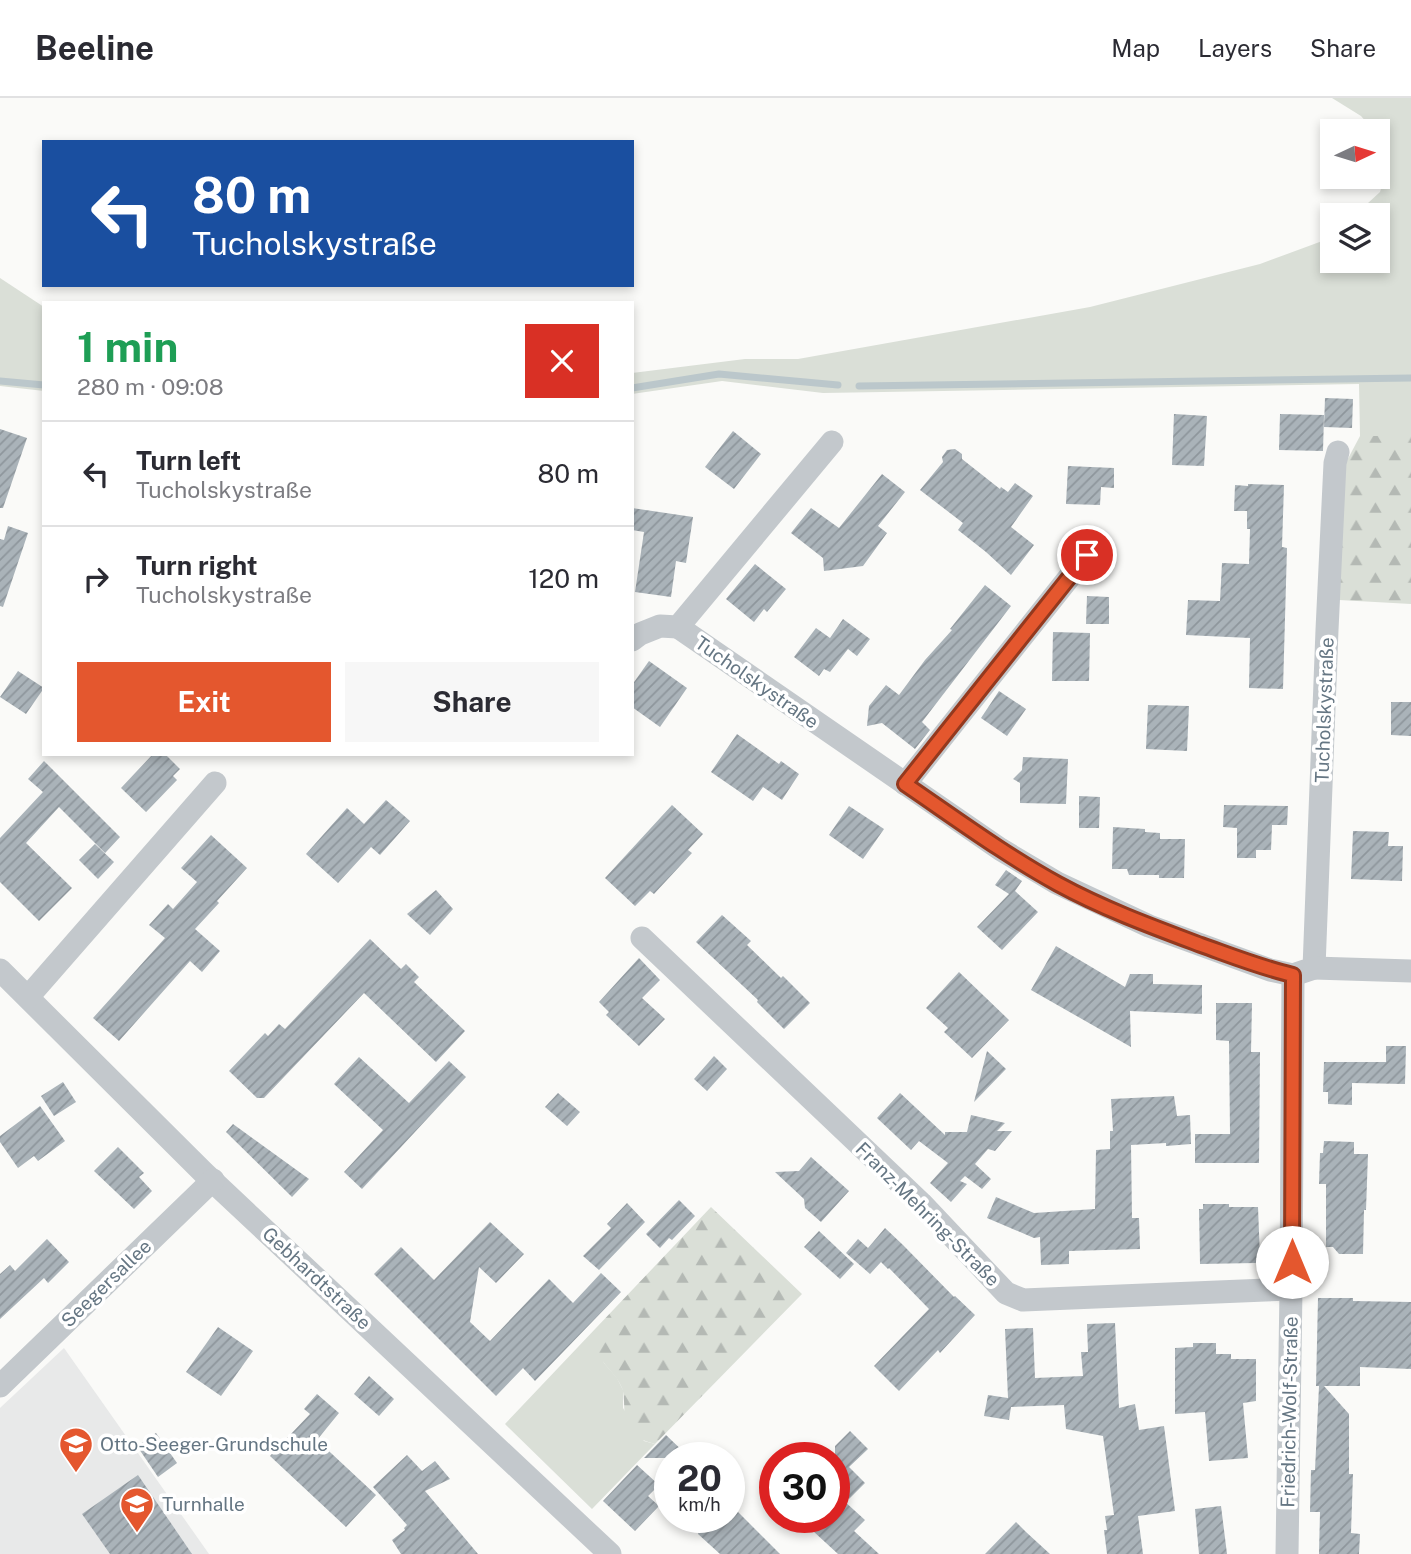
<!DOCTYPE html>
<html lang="en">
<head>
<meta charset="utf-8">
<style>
  :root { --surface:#fff; --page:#f7f7f7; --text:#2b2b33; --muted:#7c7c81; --line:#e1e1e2; --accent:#e4572e }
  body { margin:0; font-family:"Public Sans",sans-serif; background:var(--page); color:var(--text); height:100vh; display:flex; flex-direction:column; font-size:26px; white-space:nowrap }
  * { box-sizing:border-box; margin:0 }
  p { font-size:23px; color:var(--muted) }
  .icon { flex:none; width:38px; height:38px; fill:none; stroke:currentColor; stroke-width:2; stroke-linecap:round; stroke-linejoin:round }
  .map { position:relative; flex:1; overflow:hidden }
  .side { position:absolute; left:42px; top:203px; width:592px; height:455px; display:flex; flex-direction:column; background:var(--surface); border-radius:0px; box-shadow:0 4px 10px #0003 }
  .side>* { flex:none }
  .banner { position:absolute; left:42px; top:42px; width:592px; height:147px; border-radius:0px; box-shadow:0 4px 10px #0003; background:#1a4fa0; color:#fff; overflow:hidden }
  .needle { width:46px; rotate:86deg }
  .controls { position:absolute; left:1320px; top:21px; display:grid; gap:14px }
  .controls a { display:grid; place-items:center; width:70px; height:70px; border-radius:0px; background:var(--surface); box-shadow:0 4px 10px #0003; font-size:35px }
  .speed { position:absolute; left:654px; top:1344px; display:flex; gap:14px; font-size:35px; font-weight:700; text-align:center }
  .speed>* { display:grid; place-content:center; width:91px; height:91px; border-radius:50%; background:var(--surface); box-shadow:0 4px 10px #0003; line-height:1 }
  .speed small { font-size:18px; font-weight:400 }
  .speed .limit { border:10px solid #d22; background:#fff; color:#111 }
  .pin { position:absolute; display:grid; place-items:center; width:60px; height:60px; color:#fff; margin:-30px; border:4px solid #fff; border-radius:50%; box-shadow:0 2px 7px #0007 }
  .me { position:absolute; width:77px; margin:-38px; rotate:0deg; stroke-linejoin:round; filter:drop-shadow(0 0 5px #0008) }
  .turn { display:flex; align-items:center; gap:24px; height:147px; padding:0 35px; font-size:32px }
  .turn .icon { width:91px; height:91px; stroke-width:2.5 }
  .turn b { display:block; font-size:49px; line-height:60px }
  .round { display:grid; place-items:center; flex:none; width:74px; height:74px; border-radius:0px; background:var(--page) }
  .headline { display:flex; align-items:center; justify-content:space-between; height:119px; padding:0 35px }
  h1 { font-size:42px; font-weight:700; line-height:52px; color:#1e9e55 }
  .button { display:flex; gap:14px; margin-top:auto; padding:14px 35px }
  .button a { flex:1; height:80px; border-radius:0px; background:var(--accent); color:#fff; font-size:28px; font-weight:700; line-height:80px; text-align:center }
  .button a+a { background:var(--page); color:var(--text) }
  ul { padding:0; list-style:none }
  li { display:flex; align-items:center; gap:21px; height:105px; padding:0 35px; border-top:2px solid var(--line) }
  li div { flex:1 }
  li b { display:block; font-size:26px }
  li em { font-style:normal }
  header { display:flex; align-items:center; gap:42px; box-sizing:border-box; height:98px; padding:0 35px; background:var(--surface); border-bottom:2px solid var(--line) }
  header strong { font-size:33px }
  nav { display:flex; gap:38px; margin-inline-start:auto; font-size:24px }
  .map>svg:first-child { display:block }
  .built { fill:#e8e9e9 }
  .green { fill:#dadfd7 }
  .forest { fill:url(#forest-firs) }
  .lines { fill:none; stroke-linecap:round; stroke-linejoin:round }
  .stream { stroke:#bbc7cb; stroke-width:7 }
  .building { fill:url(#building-hatch) }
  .minor { stroke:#c3c8cc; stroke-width:23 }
  .route-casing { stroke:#94391e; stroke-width:18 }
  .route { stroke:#e4572e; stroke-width:12 }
  .labels { text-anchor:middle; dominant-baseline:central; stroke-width:7; stroke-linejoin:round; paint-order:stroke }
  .street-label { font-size:19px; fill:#657683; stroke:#fff }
  .poi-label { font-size:19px; fill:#657683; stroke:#fff; text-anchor:start }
</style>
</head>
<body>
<header>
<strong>Beeline</strong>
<nav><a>Map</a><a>Layers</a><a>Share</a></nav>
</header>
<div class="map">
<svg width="1411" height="1456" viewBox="0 0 1411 1456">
  <defs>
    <pattern id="forest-firs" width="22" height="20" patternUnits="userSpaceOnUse" patternTransform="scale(1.75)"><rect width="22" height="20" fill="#dadfd7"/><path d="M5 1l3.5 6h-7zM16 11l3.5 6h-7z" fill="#b4b9b4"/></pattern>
    <pattern id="building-hatch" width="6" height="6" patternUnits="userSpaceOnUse" patternTransform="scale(1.75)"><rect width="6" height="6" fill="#aab3b9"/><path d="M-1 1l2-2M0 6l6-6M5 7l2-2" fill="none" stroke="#8e969c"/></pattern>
  </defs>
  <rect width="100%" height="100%" fill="#fafaf8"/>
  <path class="built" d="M64 1250 209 1456H0V1310Z"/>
  <g class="green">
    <path d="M1332 0H1411V338H1360L1359 286 823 295 722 283 632 296V275L745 261H798L1090 209 1260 166 1325 142 1332 137V163H1377V117H1355L1380 94 1386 74V58L1377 39V33H1374L1361 18Z"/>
    <path d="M0 180 44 209V293L0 288Z"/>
    <path d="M596 1230V1244L604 1265 617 1280 623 1292V1310L644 1343 655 1346 592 1411 505 1326Z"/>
  </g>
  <g class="forest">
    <path d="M1360 338H1411V506L1339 502 1343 370Z"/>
    <path d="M711 1109 802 1196 655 1346C644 1343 633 1339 628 1328 622 1316 626 1302 622 1290 616 1275 602 1267 597 1253 595 1245 596 1238 596 1230Z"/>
  </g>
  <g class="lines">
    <g class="stream">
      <path d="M0 283 44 287"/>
      <path d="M859 288 1411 280"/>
      <path d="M632 290 719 276 838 287"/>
    </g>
  </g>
  <g class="building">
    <path d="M1325 300 1353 301 1352 330 1324 329Z"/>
    <path d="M1174 316 1207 318 1204 368 1172 367Z"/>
    <path d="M1280 316 1324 317 1323 353 1279 352Z"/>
    <path d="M0 331 27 340 3 410H0Z"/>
    <path d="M733 333 761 356 734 391 705 369Z"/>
    <path d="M955 351 962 356V361L1000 391 1001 389 1008 394 1015 385 1033 398 1011 429 1034 447 1011 477 986 454 958 432 963 425 920 392 943 364 942 359 947 352Z"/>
    <path d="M1068 368 1114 370V390L1101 389 1100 407 1066 406Z"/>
    <path d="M882 376 905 394 878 428 887 435 863 468 824 473 823 460 791 435 811 410 839 430Z"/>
    <path d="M1248 386 1284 387 1282 449 1287 450 1283 591 1249 590 1250 540 1186 537 1188 502 1220 503 1222 465 1249 466 1250 431H1247V413H1234L1235 387 1248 388Z"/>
    <path d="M632 410 693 419 686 465 676 463 671 499 635 494 644 434 632 432Z"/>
    <path d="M8 428 28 435 3 509 0 508V441L4 442Z"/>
    <path d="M755 466 786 491 767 514 764 511 754 524 726 501Z"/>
    <path d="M985 487 1011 508 922 624 930 632 915 651 882 625 867 628 869 608 886 587 899 597 925 562 952 532 950 531Z"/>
    <path d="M1087 498 1109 499V526H1086Z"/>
    <path d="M843 521 870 541 857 558 848 551 830 574 824 571 819 578 794 559 816 530 830 540Z"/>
    <path d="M1053 534 1090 535 1089 583H1052Z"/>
    <path d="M649 563 687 590 660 629 632 609V587Z"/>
    <path d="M18 573 44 590 26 616 0 599Z"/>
    <path d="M999 593 1026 611 1007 638 981 620Z"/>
    <path d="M1391 604H1411V638L1391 637Z"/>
    <path d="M1148 607 1189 608 1187 653 1146 651Z"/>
    <path d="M737 636 779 666 781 663 799 676 782 702 763 689 753 703 711 674Z"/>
    <path d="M153 656H165L180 671 173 678 177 682 146 714 121 690Z"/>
    <path d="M1023 659 1068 661 1066 706 1020 705V685L1013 681 1022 672Z"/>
    <path d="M44 663 120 739 105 755 59 709 26 745 72 790 39 823 0 784V740L43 694 28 681Z"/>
    <path d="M1079 698 1100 699 1099 730H1079Z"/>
    <path d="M386 702 410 723 380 757 371 749 338 785 306 756 347 710 364 726Z"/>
    <path d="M672 707 703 736 688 752 692 755 654 796 650 793 635 808 605 780Z"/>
    <path d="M1224 707 1288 708 1287 727H1272L1271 752H1256V760H1237V730L1223 729Z"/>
    <path d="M849 708 884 731 863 761 829 737Z"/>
    <path d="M1113 729 1145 731V734L1160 735V741H1185L1184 780H1159V777H1129L1127 771H1112Z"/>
    <path d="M1353 733 1389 734 1388 748H1403L1402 783 1351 781Z"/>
    <path d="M211 737 247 770 217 803 219 805 195 831 220 853 202 874 190 863 119 943 93 920 165 840 149 827 168 806 173 811 197 784 181 770Z"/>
    <path d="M95 746 114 764 98 781 79 762Z"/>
    <path d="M1006 772 1022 783 1015 793 1038 814 1002 852 977 829 1009 796 995 787Z"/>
    <path d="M436 792 453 811 430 837 407 816Z"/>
    <path d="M722 817 751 843 747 847 781 880 783 878 810 905 784 931 757 904 758 902 696 844Z"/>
    <path d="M370 841 401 871 406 866 419 879 414 884 465 933 436 964 364 895 264 1000H257L229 973 265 935 268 938 279 926 285 931Z"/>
    <path d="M1056 848 1125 889 1130 876H1153V886L1202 887V916L1130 913 1131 949 1031 892Z"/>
    <path d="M639 860 660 882 642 900 665 921 639 948 606 917 609 914 599 904Z"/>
    <path d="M959 874 1009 922 972 960 944 934 948 930 926 910Z"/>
    <path d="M1216 905H1252L1251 954H1260L1259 1065H1195V1036H1230L1229 943 1216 942Z"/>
    <path d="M1386 948H1406L1405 986 1352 985V1007L1328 1006V994H1323L1324 964H1386Z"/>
    <path d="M987 953 1006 971 974 1004Z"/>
    <path d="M714 958 727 971 707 993 694 981Z"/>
    <path d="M359 959 409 1005 449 963 466 979 362 1091 344 1074 383 1032 334 986Z"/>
    <path d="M63 984 76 1004 54 1018 41 998Z"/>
    <path d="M558 995 580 1014 567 1028 545 1009Z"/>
    <path d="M900 995 945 1037V1034H967L971 1017 1005 1025 997 1033H1012L995 1053 988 1051 975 1066 991 1081 982 1091 965 1078 960 1083 967 1086 951 1104 930 1085 948 1065 919 1043 911 1052 877 1020Z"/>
    <path d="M1174 998 1177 1018 1190 1017 1191 1046 1166 1048V1045L1131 1047 1132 1120H1139L1140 1151 1069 1153V1166L1041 1167 1040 1139 1034 1140 987 1120 996 1099 1034 1115 1095 1111 1096 1052 1110 1051V1033H1113L1111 1001Z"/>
    <path d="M40 1008 65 1043 38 1063 34 1058 18 1070 0 1044V1038Z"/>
    <path d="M233 1026 309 1081 292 1099 226 1034Z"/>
    <path d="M1324 1043 1354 1044V1056H1368L1366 1112H1364L1363 1156H1339L1333 1149H1326V1086H1319L1320 1055H1323Z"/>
    <path d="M118 1049 144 1075 139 1079 152 1093 134 1111 94 1073Z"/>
    <path d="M811 1059 849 1093 821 1124 805 1110 804 1101 775 1074 799 1073Z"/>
    <path d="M679 1102 695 1118 672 1142 669 1140 660 1150 646 1136Z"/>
    <path d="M627 1105 645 1124 599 1172 583 1158 611 1130 607 1126Z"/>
    <path d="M1203 1106H1229V1109H1258L1260 1160H1256V1165L1200 1166 1199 1111H1203Z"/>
    <path d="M490 1124 524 1156 496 1185 479 1169 470 1224 490 1243 549 1181 573 1205 601 1175 621 1194 535 1283 523 1270 496 1298 374 1176 401 1149 434 1182Z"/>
    <path d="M885 1130 903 1147 954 1199 955 1198 975 1217 940 1255 938 1252 899 1293 874 1268 929 1211 889 1170 888 1171 881 1164 870 1176 846 1155 858 1141 868 1150Z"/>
    <path d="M819 1133 854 1166 840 1181 804 1149Z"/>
    <path d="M47 1141 69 1164 48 1185 44 1180 0 1221V1176L10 1167 15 1173Z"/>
    <path d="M1318 1200H1353V1203L1411 1204V1271L1360 1269V1288H1324L1349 1316V1376H1353L1351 1435 1360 1436 1359 1456H1319L1320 1414H1310L1311 1372H1315L1319 1288H1316Z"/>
    <path d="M1115 1225 1119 1310 1135 1306 1139 1332 1164 1328 1175 1413 1138 1418 1143 1456H1107L1104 1432H1107L1105 1418 1114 1417 1103 1338 1066 1331 1064 1307 1011 1309 1009 1322 984 1318 988 1297 1008 1300 1005 1231 1033 1230 1035 1280 1083 1278 1081 1254H1088L1087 1226Z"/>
    <path d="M218 1229 253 1253 221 1298 186 1274Z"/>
    <path d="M1193 1245H1216V1256H1231V1261H1256V1303L1243 1305 1248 1360 1209 1363 1205 1314 1175 1316V1250L1193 1249Z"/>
    <path d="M369 1278 394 1301 379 1318 354 1296Z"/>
    <path d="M317 1296 339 1315 317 1342 376 1397 346 1429 270 1358 310 1316 304 1311Z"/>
    <path d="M850 1333 868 1351 849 1369 865 1385 849 1401 835 1386V1348Z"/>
    <path d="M156 1335 177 1365 158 1379 137 1348Z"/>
    <path d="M666 1337 690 1360H644Z"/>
    <path d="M407 1357 422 1373 435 1363 450 1381 425 1393 478 1456H401L392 1442 405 1432 404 1430 407 1427 373 1389Z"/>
    <path d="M637 1367 659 1387 648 1398 659 1408 635 1433 603 1403Z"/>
    <path d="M138 1377 192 1456H110L82 1416Z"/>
    <path d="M843 1402 865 1422 854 1433 879 1456H838L813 1433 826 1419H835V1410Z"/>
    <path d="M730 1406 780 1456H720L698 1436 705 1419H730Z"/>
    <path d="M1221 1408 1227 1456H1199L1195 1411Z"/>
    <path d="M1016 1424 1026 1434 1050 1456H985Z"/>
  </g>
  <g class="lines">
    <g class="minor">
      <path d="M678 529 1000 751 1057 785 1149 828 1270 872 1293 877 1314 870 1327 532 1335 365 1338 354"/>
      <path d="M632 542 640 536 660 528 678 529 832 344"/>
      <path d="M905 686 1087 457"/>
      <path d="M642 840 921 1105 1006 1195 1023 1202 1291 1191"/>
      <path d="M1314 870 1411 873"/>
      <path d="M0 872 204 1075 610 1456"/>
      <path d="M28 899 215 685"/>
      <path d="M0 1288 213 1082"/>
      <path d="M1287 1456 1291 1191 1293 877"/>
    </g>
  </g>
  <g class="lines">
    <g class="route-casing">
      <path id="route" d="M1087 457 905 686C955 720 1005 757 1058 786 1104 811 1153 829 1201 847 1232 858 1262 870 1293 877L1292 1164"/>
    </g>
    <use href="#route" class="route"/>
  </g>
  <defs>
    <g id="school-pin" transform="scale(1.75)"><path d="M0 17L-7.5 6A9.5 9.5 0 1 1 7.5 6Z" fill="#e4572e" stroke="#fff"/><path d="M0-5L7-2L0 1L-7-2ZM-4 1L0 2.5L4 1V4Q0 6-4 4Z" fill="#fff"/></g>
  </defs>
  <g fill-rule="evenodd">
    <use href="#school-pin" x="76" y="1346"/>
    <use href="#school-pin" x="137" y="1406"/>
  </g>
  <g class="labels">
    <g class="street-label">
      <text transform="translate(757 584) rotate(35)">Tucholskystraße</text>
      <text transform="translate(1324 612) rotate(-88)">Tucholskystraße</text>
      <text transform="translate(928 1116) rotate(45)">Franz-Mehring-Straße</text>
      <text transform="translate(317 1180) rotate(43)">Gebhardtstraße</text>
      <text transform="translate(106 1185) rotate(-44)">Seegersallee</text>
      <text transform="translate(1289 1314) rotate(-89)">Friedrich-Wolf-Straße</text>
    </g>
    <g class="poi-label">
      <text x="100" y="1346">Otto-Seeger-Grundschule</text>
      <text x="162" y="1406">Turnhalle</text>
    </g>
  </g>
</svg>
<div class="controls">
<a><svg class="needle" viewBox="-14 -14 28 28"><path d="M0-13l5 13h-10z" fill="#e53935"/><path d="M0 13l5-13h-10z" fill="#7c7c81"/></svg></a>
<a><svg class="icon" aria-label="layers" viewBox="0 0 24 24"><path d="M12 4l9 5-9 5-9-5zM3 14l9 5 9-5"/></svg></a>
</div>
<div class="speed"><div>20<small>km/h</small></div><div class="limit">30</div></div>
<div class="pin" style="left:1087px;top:457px;background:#d93025"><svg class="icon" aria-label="arrive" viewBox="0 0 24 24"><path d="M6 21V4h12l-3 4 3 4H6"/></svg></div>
<svg class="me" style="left:1292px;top:1164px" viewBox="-20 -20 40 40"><circle r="19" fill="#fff"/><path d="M0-13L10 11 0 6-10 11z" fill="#e4572e"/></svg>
<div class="banner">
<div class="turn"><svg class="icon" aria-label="left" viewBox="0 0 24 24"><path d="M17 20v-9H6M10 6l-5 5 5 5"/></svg><div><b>80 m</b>Tucholskystraße</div></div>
</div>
<section class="side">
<div class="headline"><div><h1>1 min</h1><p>280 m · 09:08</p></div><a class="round" style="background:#d93025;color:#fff"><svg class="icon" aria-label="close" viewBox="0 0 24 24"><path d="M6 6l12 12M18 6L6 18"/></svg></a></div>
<ul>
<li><svg class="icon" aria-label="left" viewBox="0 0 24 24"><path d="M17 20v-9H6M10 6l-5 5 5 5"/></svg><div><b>Turn left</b><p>Tucholskystraße</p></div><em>80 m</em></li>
<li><svg class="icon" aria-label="right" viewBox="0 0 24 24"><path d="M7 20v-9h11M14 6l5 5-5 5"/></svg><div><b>Turn right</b><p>Tucholskystraße</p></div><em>120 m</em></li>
</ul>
<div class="button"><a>Exit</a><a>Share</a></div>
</section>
</div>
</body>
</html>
